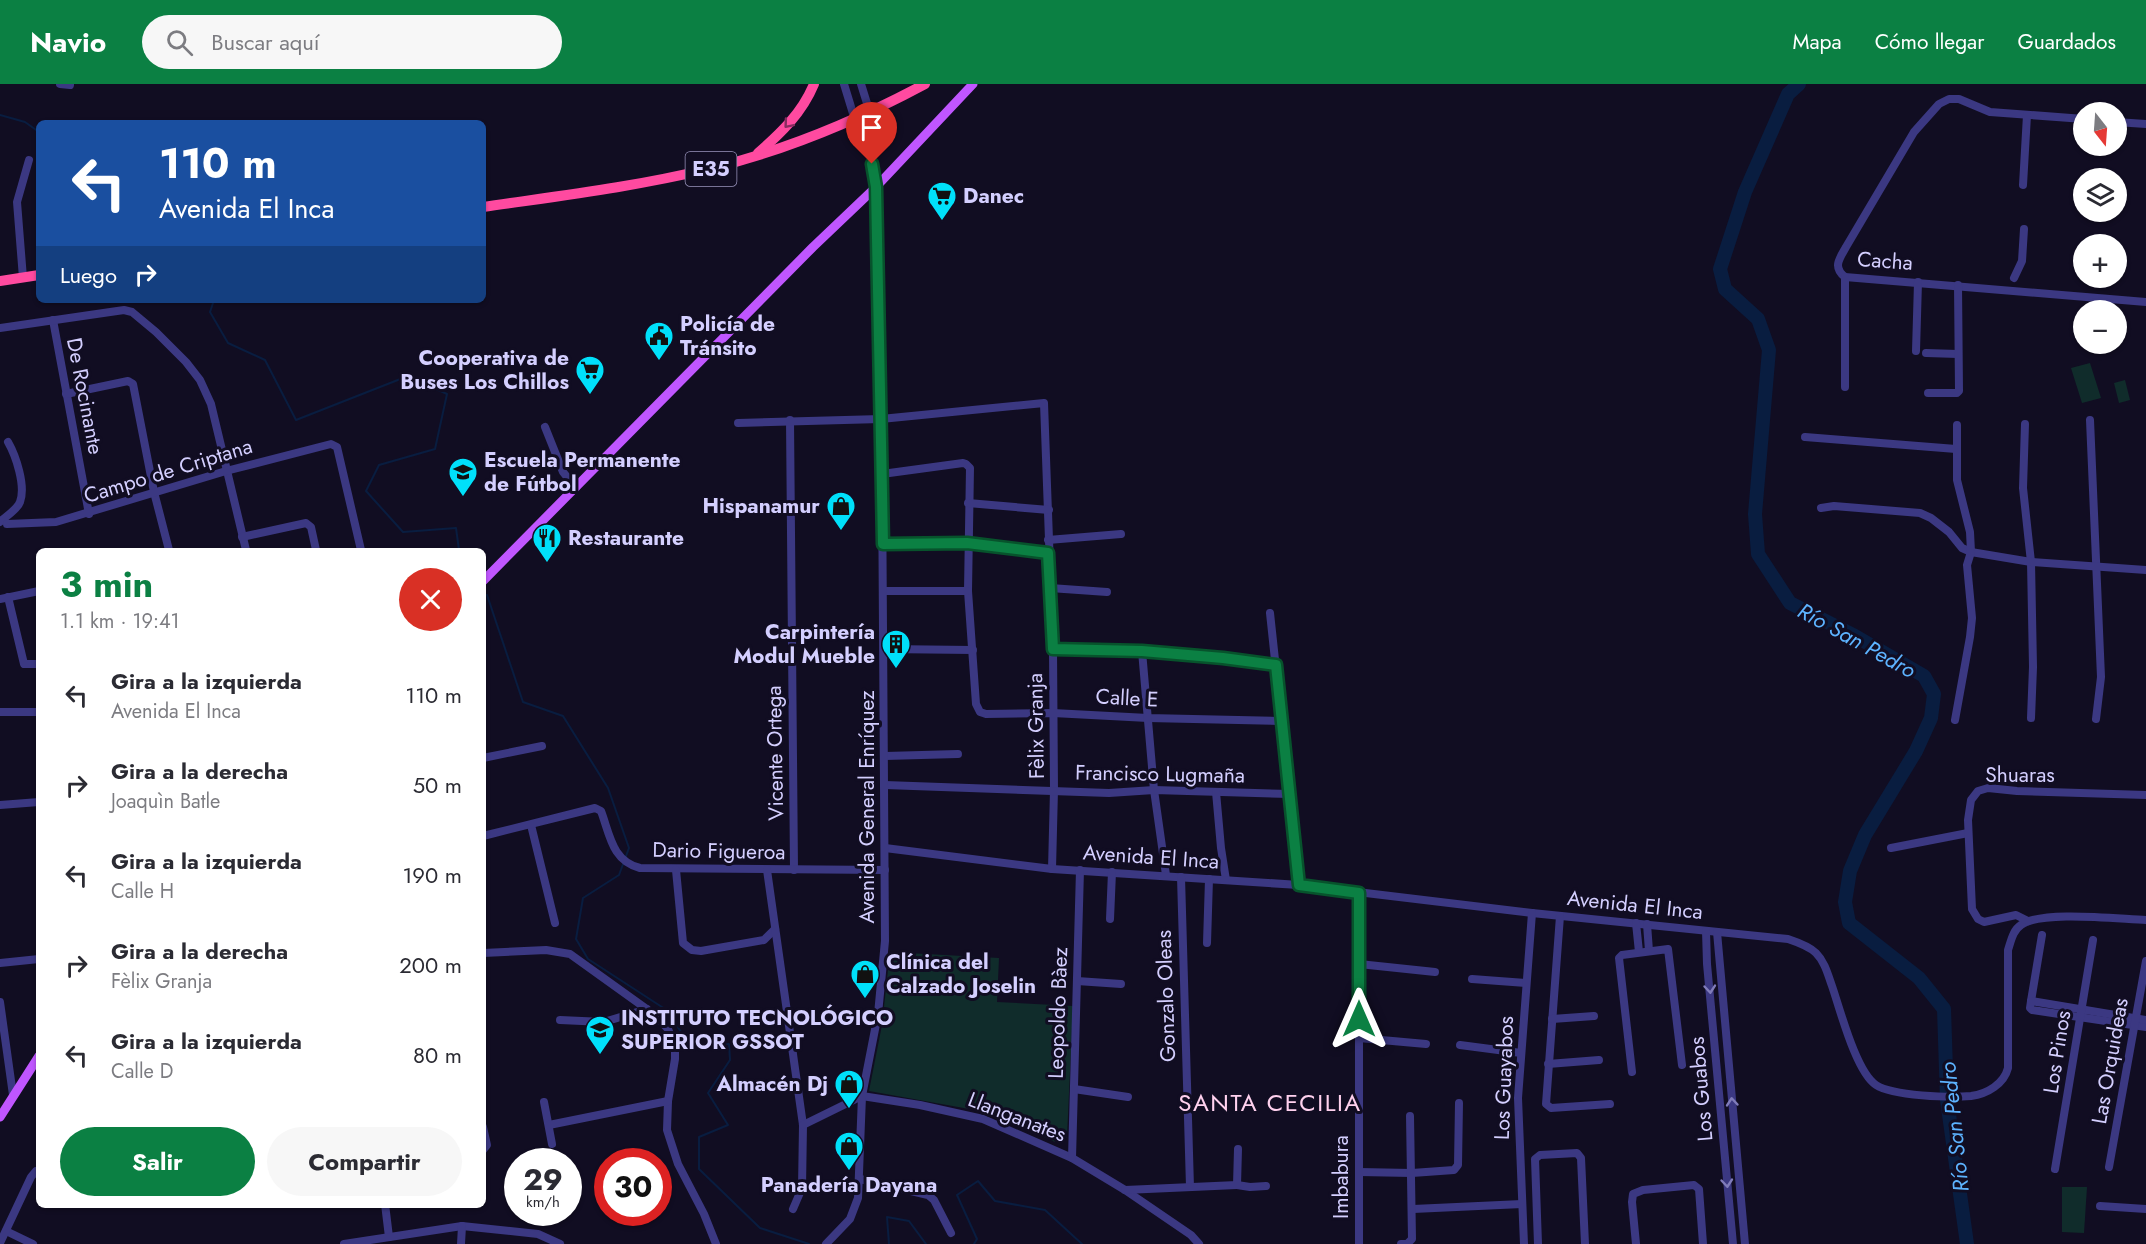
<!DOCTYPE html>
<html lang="es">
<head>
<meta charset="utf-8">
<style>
  :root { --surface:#fff; --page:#f7f7f7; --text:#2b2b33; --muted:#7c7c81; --accent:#0b8043 }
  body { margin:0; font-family:Jost,sans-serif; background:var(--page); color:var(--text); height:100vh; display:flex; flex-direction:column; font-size:22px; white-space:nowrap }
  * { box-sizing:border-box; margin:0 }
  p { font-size:20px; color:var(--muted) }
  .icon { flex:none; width:33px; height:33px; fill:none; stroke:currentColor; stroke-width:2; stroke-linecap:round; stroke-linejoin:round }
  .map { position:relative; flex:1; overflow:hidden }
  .sheet { position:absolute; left:36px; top:464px; width:450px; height:660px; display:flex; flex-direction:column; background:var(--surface); border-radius:9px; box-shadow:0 2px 4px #0004 }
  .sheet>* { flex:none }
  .banner { position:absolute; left:36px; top:36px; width:450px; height:183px; border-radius:9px; box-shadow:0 2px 4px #0004; background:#1a4fa0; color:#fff; overflow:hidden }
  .needle { width:39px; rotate:163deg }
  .fabs { position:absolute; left:2073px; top:18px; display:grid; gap:12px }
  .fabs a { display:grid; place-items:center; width:54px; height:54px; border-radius:50%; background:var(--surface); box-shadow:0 2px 4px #0004; font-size:30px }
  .speed { position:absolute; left:504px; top:1064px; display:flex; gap:12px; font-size:30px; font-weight:700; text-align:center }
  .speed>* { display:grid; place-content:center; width:78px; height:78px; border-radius:50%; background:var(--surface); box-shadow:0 2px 4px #0004; line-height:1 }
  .speed small { font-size:15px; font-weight:400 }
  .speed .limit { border:9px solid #d22; background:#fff; color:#111 }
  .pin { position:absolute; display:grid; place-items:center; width:51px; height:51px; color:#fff; margin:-62px -26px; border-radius:50% 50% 50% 0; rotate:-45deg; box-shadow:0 0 6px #0007 }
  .pin .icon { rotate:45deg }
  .me { position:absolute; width:66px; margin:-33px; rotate:0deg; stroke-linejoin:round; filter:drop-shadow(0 0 4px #0008) }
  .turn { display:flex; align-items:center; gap:21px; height:126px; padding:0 24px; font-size:27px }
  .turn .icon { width:78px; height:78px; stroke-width:2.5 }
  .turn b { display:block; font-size:42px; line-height:51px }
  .then { display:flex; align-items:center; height:57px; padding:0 24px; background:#0003; gap:12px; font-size:22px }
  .round { display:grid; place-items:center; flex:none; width:63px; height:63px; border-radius:32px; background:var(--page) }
  .headline { display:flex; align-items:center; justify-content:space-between; height:102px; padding:0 24px }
  h1 { font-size:36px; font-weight:700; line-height:45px; color:var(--accent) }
  .cta { display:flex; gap:12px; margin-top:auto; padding:12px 24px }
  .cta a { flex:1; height:69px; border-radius:36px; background:var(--accent); color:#fff; font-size:24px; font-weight:700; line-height:69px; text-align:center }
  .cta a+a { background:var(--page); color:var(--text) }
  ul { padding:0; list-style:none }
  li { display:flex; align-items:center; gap:18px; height:90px; padding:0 24px }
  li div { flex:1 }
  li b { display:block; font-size:22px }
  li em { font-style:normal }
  header { display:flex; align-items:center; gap:36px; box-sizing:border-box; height:84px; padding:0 30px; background:var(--accent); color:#fff }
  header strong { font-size:28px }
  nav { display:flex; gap:33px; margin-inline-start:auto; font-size:21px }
  .search { width:420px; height:54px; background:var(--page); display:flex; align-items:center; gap:15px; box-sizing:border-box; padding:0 21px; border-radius:33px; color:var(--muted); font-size:22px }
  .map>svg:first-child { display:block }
  .green { fill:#102c2b }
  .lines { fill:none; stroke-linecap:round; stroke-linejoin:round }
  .stream { stroke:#091d40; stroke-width:2 }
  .river { stroke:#091d40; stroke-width:14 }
  .minor { stroke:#3b3882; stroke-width:8 }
  .major { stroke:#c056ff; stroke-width:9 }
  .highway { stroke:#ff4aa0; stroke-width:10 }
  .oneway { stroke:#882c61 }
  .oneway2 { stroke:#807cba }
  .route-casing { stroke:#07532c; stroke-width:15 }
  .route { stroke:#0b8043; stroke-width:10 }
  .labels { text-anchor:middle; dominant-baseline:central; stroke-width:6; stroke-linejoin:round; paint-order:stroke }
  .shield { fill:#110d22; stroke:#9a95bd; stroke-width:1.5 }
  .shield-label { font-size:20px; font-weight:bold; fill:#d4cfff }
  .poi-label { font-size:21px; font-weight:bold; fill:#d4cfff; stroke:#110d22; text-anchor:start }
  .street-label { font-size:21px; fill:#d4cfff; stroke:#110d22 }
  .water-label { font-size:22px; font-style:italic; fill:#5db3ff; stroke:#110d22 }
  .quarter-label { font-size:24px; letter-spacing:1.5px; fill:#ffd1ee; stroke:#110d22 }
</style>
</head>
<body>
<header>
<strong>Navio</strong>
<div class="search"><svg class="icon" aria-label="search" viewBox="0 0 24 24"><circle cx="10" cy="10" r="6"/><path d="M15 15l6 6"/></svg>Buscar aquí</div>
<nav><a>Mapa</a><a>Cómo llegar</a><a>Guardados</a></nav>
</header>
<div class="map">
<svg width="2146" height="1160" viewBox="0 0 2146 1160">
  <rect width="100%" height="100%" fill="#110d22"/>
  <g class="green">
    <path d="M2090 279 2101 314 2082 319 2071 284Z"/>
    <path d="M2125 296 2130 316 2119 319 2114 299Z"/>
    <path d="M890 868 999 874 997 918 1073 922 1067 1053 1061 1058H1055L986 1028 869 1007 882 941Z"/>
    <path d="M2062 1103H2087L2084 1149 2062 1148Z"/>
  </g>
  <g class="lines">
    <g class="stream">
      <path d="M0 31 25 38 39 48"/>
      <path d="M214 216 210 228 228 259 265 276 296 336 408 292 447 310 435 365 379 381 366 407 403 448 456 444 459 466"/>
      <path d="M487 511 523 618 563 632 608 704 629 764 619 791 583 814 576 855 588 875 665 925 691 962 729 960 730 976 708 1009 728 1041 699 1053V1085L760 1144 809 1160"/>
      <path d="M889 1160 887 1133 909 1137 926 1160"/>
      <path d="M974 1160 977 1155 957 1111 978 1097 995 1117 1045 1126 1082 1160"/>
    </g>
    <path class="river" d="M1799 0 1788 10 1745 108 1720 185 1725 205 1758 235 1769 266 1755 430 1758 470 1790 519 1855 552 1924 592 1934 610 1931 634 1916 667 1865 751 1850 787 1845 818 1849 839 1919 894 1944 925 1947 1016 1967 1160"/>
    <g class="minor">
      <path d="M60 0 70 1"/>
      <path d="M844 0 855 36 868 55"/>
      <path d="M2084 35 1990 28 1959 15H1949L1939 20 1914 48 1846 163C1840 174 1832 183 1845 193L2146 218"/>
      <path d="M2116 38 2146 40"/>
      <path d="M2023 101 2027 31"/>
      <path d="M23 194 17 118 29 76"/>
      <path d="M2014 194 2022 177 2024 145"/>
      <path d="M53 236 89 430"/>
      <path d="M0 244 124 226 132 228 156 248 186 278 200 296 211 320 246 466"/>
      <path d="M1916 267 1918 198"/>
      <path d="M1926 269 1958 270"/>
      <path d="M1845 303V193"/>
      <path d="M1928 309H1957L1959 307 1958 201"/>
      <path d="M66 310 128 297 133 300 154 408 169 466"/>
      <path d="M790 336 794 786"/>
      <path d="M2090 336 2101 593 2096 635"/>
      <path d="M738 339 881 335 1044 319 1053 565 1054 706 1052 785"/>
      <path d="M2025 340 2023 404 2031 478 2033 583 2031 634"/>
      <path d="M545 343 563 388 576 404"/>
      <path d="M1805 353 1956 365"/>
      <path d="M882 390 963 379 966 380 970 384 968 507 976 620 980 628 986 630 1053 629 1148 634 1282 637"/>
      <path d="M968 419 1049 426"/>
      <path d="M1821 424 1834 422 1920 429 1931 434 1949 448 1962 464 1971 468 2031 478 2146 486"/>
      <path d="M0 438C6 432 17 426 20 418 26 402 16 372 8 358"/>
      <path d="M7 440 56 438 226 387 331 360 337 363 361 466"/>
      <path d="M242 453 306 439 311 443 316 466"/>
      <path d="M1048 456 1121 450"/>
      <path d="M883 460H967L1048 469"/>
      <path d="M1050 504 1107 508"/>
      <path d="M884 507H968"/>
      <path d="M8 513 24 580H39"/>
      <path d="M0 515 39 507"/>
      <path d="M1270 529 1299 801"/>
      <path d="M884 565 973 566"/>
      <path d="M1053 565 1142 567 1223 574 1276 581"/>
      <path d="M1142 567 1154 706 1166 791"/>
      <path d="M0 628H39"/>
      <path d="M1955 636 1970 553 1972 534 1967 481 1971 468 1970 448 1957 396V341"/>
      <path d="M885 672 958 670"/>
      <path d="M483 674 542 662"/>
      <path d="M885 701 1109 709 1154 706 1290 710"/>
      <path d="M1216 708 1221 764 1226 796"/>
      <path d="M0 721 39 718"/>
      <path d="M531 741 555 839"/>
      <path d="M483 752 595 724 601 727C610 751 612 777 640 784L885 786"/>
      <path d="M885 764 1052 785 1299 801 1532 829 1788 855C1797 858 1809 862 1816 869 1825 878 1828 891 1832 902 1840 925 1856 988 1876 1001 1893 1012 1950 1014 1971 1012 1987 1010 2004 1000 2008 984V866C2011 857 2013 846 2021 841 2041 826 2118 835 2146 836"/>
      <path d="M1891 764 1968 749"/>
      <path d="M676 786 683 859 692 866 701 867 764 856 775 845"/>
      <path d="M767 786 803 1041 802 1104 793 1125"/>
      <path d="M1181 793 1190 1103"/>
      <path d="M1560 832 1546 1020 1551 1024 1610 1020"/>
      <path d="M1110 835 1112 788"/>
      <path d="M2028 837 2016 831 1984 838 1978 835 1972 825 1968 736 1971 716 1978 707 1988 704 2017 707 2146 711"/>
      <path d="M1636 839 1639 868"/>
      <path d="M1647 840 1649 867"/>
      <path d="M1706 847 1707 880 1733 1160"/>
      <path d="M1717 848 1745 1160"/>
      <path d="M2042 851 2031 917 2030 924 2032 926 2146 943"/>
      <path d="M1207 859 1209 795"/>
      <path d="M483 869 546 866 570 870 655 931 668 945 675 962V975L668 1017 667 1046 678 1080 704 1130 716 1160"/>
      <path d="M0 879 39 875"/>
      <path d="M1359 880 1435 888"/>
      <path d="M1472 895 1526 899"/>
      <path d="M1077 897 1121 900"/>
      <path d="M2031 917 2146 936"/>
      <path d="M0 918 13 1011"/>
      <path d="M1552 935 1594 932"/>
      <path d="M560 936 604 938 647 925"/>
      <path d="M1359 954 1426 960"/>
      <path d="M1460 961 1521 969"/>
      <path d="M1548 980 1599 976"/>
      <path d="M1632 988 1619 874 1622 871 1668 865 1682 981"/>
      <path d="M1074 1005 1128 1013"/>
      <path d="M544 1018 552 1060"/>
      <path d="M549 1041 668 1017"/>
      <path d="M803 1041 862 1012 920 1021 983 1035 1072 1074 1125 1106 1191 1151 1199 1160"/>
      <path d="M483 1043 487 1061 483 1066"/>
      <path d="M1072 1074 1080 786"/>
      <path d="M2109 1083 2146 877"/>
      <path d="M2055 1085 2093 856"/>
      <path d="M1359 1088 1412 1089 1454 1086 1458 1081 1459 1019"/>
      <path d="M860 1095 928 1111 934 1116 951 1149"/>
      <path d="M1237 1101 1250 1103 1266 1102"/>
      <path d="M1125 1106 1237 1101 1238 1065"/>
      <path d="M385 1120 389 1153"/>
      <path d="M2100 1122 2146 1125"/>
      <path d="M1413 1125 1522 1120"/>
      <path d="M6 1147 33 1160"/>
      <path d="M0 1159 31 1093 36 1087H39"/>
      <path d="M344 1160 462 1142 538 1150 560 1160"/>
      <path d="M461 1160 462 1142"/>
      <path d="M826 1160 850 1135 858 1114 862 1012 878 930 885 857 882 390 876 103 868 57 870 29 861 0"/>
      <path d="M1359 1160V809"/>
      <path d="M1401 1160H1407L1412 1155 1410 1032"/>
      <path d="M1524 1160 1518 1014 1532 829"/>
      <path d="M1538 1160 1535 1075 1540 1071 1577 1069 1581 1074 1585 1160"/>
      <path d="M1636 1160 1632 1118 1633 1110 1643 1106 1694 1101 1699 1105 1703 1160"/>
    </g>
    <g class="major">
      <path d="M483 497 813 163 876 103 973 0"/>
      <path d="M0 1033 39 972"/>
    </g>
    <g class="highway">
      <path d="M758 69C781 49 802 29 814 0"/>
      <path d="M483 123C558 112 634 103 708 85 784 67 856 37 925 0"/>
      <path d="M0 197 39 191"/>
    </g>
  </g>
  <defs><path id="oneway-chevron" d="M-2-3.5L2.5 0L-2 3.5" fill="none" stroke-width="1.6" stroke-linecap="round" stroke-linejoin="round" transform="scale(1.5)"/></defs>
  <use class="oneway" href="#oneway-chevron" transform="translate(788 40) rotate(130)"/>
  <g class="oneway2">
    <use href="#oneway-chevron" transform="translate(1710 905) rotate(85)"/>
    <use href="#oneway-chevron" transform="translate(1732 1018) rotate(-95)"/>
    <use href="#oneway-chevron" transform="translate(1727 1099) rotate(85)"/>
  </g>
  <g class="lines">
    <g class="route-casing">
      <path id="route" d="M872 80 876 103 883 460 967 459 1048 469 1053 565 1142 567 1223 574 1276 581 1299 801 1359 809V935"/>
    </g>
    <use href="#route" class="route"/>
  </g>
  <defs>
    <g id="supermarket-pin" transform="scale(1.5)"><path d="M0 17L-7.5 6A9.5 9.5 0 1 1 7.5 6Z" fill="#00e0fa" stroke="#110d22"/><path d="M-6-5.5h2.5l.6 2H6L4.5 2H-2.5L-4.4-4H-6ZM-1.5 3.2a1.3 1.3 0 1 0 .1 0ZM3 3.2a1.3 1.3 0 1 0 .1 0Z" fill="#111"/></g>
    <g id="civic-pin" transform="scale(1.5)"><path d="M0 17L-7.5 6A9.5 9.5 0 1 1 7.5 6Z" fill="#00e0fa" stroke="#110d22"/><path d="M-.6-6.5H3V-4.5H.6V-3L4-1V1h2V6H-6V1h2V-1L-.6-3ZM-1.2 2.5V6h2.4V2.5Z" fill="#111"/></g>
    <g id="school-pin" transform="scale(1.5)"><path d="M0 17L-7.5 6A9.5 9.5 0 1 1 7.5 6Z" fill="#00e0fa" stroke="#110d22"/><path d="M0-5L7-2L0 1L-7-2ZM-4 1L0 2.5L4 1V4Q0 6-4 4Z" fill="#111"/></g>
    <g id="shop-pin" transform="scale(1.5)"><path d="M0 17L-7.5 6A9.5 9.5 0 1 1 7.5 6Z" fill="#00e0fa" stroke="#110d22"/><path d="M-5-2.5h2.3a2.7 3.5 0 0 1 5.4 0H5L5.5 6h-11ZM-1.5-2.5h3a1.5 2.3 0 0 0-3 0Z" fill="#111"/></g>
    <g id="restaurant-pin" transform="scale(1.5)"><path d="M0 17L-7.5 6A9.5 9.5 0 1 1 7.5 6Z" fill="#00e0fa" stroke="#110d22"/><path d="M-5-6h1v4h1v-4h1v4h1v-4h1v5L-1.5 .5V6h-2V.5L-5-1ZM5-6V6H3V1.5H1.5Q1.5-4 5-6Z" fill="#111"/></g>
    <g id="building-pin" transform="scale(1.5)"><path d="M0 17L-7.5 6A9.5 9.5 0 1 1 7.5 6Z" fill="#00e0fa" stroke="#110d22"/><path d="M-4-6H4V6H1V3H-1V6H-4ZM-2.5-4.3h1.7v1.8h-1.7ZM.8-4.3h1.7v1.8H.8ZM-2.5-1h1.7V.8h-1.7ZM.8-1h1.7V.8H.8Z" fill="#111"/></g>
    <g id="university-pin" transform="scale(1.5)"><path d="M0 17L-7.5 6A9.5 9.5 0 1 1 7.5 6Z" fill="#00e0fa" stroke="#110d22"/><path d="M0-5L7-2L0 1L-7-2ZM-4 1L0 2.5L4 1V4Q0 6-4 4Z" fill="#111"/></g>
  </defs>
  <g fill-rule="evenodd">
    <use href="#supermarket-pin" x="942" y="112"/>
    <use href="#civic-pin" x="659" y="252"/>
    <use href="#supermarket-pin" x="590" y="286"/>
    <use href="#school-pin" x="463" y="388"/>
    <use href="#shop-pin" x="841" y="422"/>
    <use href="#restaurant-pin" x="547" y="454"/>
    <use href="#building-pin" x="896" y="560"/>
    <use href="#shop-pin" x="865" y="890"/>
    <use href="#university-pin" x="600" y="946"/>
    <use href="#shop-pin" x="849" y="1000"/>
    <use href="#shop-pin" x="849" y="1062"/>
  </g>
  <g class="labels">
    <rect class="shield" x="685.5" y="68" width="51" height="34" rx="4.5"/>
    <g class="shield-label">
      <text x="711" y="85">E35</text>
    </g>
    <g class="poi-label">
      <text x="963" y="112">Danec</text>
      <text x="680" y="240">Policía de<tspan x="680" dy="24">Tránsito</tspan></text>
      <text x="569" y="274" text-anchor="end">Cooperativa de<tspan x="569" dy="24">Buses Los Chillos</tspan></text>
      <text x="484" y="376">Escuela Permanente<tspan x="484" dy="24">de Fútbol</tspan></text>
      <text x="820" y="422" text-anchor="end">Hispanamur</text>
      <text x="568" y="454">Restaurante</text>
      <text x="875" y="548" text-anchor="end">Carpintería<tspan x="875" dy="24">Modul Mueble</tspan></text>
      <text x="886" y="878">Clínica del<tspan x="886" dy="24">Calzado Joselin</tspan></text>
      <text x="621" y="934">INSTITUTO TECNOLÓGICO<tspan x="621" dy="24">SUPERIOR GSSOT</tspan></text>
      <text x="828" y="1000" text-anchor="end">Almacén Dj</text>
      <text x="849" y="1101" text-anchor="middle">Panadería Dayana</text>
    </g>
    <g class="street-label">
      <text transform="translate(1885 177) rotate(4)">Cacha</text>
      <text transform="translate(85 312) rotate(79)">De Rocinante</text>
      <text transform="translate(168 387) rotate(-17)">Campo de Criptana</text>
      <text transform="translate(1127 614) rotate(3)">Calle E</text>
      <text transform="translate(1036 642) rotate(-91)">Fèlix Granja</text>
      <text transform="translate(775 669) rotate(-91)">Vicente Ortega</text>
      <text transform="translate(1160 690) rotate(1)">Francisco Lugmaña</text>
      <text x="2020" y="691">Shuaras</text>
      <text transform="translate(867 723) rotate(-90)">Avenida General Enríquez</text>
      <text transform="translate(719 767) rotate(1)">Dario Figueroa</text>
      <text transform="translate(1151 773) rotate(4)">Avenida El Inca</text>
      <text transform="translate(1635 821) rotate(6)">Avenida El Inca</text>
      <text transform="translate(1166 912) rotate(-92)">Gonzalo Oleas</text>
      <text transform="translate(1058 929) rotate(-88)">Leopoldo Bàez</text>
      <text transform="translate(2057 968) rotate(-81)">Los Pinos</text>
      <text transform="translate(2110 977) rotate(-80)">Las Orquideas</text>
      <text transform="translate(1504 994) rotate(-88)">Los Guayabos</text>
      <text transform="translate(1701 1005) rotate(-95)">Los Guabos</text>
      <text transform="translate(1017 1033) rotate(21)">Llanganates</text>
      <text transform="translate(1341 1093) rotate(-90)">Imbabura</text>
    </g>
    <g class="water-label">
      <text transform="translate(1857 556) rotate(29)">Río San Pedro</text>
      <text transform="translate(1954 1043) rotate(-96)">Río San Pedro</text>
    </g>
    <g class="quarter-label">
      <text x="1270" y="1018">SANTA CECILIA</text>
    </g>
  </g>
</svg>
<div class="fabs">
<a><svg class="needle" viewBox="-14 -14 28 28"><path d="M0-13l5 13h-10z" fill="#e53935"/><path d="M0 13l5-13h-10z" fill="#7c7c81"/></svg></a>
<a><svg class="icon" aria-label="layers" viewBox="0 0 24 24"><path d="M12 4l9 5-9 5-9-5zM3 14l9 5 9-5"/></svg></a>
<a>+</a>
<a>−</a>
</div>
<div class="speed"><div>29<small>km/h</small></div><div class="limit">30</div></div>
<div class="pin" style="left:872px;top:80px;background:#d93025"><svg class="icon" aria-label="arrive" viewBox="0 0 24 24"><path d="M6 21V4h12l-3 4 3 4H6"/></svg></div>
<svg class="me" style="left:1359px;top:935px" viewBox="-20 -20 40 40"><path d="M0-17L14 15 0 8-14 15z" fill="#0b8043" stroke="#fff" stroke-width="4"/></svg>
<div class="banner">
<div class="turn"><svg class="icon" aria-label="left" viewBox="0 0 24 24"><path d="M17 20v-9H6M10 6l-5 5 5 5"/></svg><div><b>110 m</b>Avenida El Inca</div></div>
<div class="then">Luego<svg class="icon" aria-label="right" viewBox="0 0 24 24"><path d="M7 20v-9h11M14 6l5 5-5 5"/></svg></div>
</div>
<section class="sheet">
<div class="headline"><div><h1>3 min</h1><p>1.1 km · 19:41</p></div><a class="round" style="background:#d93025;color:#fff"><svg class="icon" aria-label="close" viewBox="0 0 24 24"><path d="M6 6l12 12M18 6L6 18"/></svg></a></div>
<ul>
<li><svg class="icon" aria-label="left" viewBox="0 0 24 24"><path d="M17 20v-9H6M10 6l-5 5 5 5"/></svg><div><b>Gira a la izquierda</b><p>Avenida El Inca</p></div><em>110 m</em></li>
<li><svg class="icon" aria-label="right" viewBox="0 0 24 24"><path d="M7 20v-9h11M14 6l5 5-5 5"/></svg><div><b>Gira a la derecha</b><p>Joaquìn Batle</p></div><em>50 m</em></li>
<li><svg class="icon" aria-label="left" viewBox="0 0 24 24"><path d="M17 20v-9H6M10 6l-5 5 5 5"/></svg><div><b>Gira a la izquierda</b><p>Calle H</p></div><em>190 m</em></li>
<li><svg class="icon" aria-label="right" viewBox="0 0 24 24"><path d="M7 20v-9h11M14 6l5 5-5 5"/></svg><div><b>Gira a la derecha</b><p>Fèlix Granja</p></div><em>200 m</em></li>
<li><svg class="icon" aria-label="left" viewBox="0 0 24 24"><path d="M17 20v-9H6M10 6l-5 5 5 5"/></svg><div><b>Gira a la izquierda</b><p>Calle D</p></div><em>80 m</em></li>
</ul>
<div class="cta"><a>Salir</a><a>Compartir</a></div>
</section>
</div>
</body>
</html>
